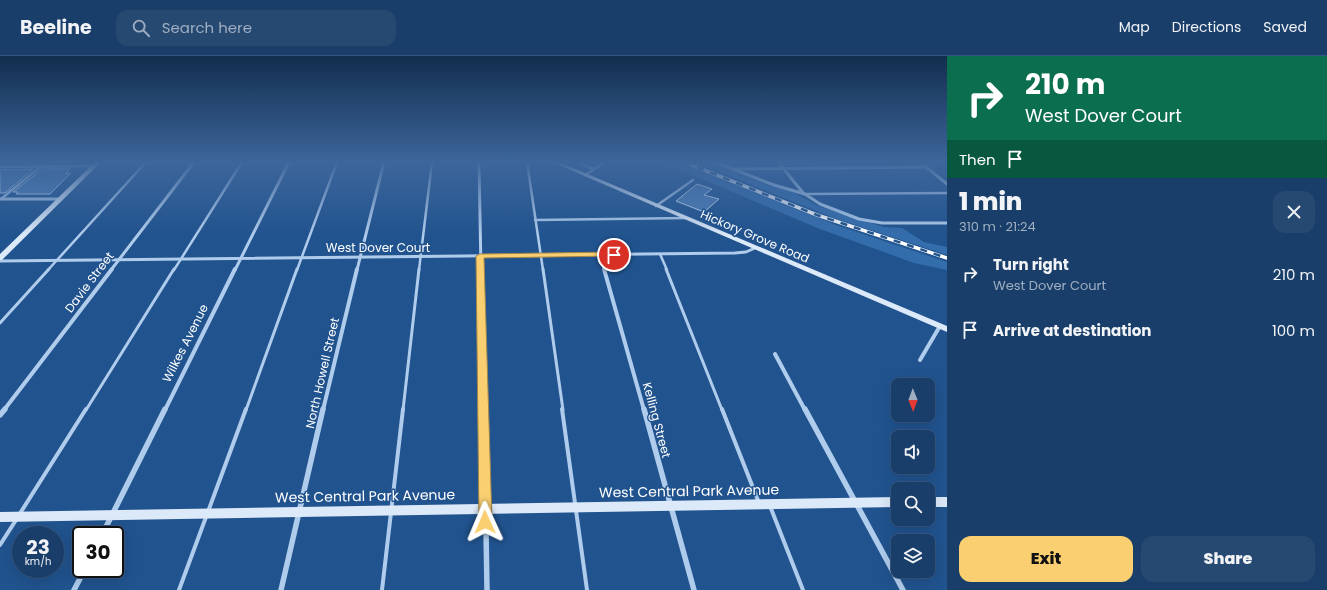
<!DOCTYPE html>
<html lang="en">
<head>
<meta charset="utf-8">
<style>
  :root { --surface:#193e6a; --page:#264972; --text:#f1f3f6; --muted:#9faec1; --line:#37577e; --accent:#f9cf71 }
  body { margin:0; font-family:Poppins,sans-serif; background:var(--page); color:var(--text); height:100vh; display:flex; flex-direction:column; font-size:15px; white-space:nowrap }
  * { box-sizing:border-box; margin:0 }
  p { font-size:13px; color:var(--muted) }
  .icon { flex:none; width:22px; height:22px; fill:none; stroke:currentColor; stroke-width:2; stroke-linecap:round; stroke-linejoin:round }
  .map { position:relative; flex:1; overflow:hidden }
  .sheet { display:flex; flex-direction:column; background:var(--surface); width:380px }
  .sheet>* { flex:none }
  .hud { background:#0b6e4f; color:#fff; overflow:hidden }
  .needle { width:26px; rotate:179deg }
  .buttons { position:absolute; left:891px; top:322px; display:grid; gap:8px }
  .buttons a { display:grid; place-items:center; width:44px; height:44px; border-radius:8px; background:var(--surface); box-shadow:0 4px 16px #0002,0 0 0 1px var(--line); font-size:20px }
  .speed { position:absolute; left:12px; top:470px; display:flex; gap:8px; font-size:20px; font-weight:700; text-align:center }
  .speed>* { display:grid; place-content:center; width:52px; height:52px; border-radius:50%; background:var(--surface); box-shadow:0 4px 16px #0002,0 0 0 1px var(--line); line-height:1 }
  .speed small { font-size:10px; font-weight:400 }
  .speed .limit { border:2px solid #111; border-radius:6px; background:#fff; color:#111 }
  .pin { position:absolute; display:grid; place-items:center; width:34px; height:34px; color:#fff; margin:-17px; border:2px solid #fff; border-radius:50%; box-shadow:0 1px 4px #0007 }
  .me { position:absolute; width:44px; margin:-22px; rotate:359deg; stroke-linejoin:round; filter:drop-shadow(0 0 3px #0008) }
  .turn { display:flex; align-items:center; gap:14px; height:84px; padding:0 12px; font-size:18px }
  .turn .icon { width:52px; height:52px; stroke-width:2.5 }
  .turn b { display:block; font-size:28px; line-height:34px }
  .then { display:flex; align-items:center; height:38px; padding:0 12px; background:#0003; gap:8px; font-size:15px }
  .round { display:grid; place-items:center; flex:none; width:42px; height:42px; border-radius:12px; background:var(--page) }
  .headline { display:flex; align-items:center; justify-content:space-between; height:68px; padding:0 12px }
  h1 { font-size:24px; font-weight:800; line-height:30px }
  .button { display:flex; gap:8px; margin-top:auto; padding:8px 12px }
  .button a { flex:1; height:46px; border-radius:12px; background:var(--accent); color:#111; font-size:16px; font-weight:800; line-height:46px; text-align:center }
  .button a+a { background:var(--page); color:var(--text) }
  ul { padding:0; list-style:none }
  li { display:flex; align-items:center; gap:12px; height:56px; padding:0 12px }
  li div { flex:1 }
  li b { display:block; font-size:15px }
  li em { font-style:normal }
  header { display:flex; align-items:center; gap:24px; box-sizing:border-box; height:56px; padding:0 20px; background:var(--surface); border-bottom:1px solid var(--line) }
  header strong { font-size:19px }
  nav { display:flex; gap:22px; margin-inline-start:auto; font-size:14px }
  .search { width:280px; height:36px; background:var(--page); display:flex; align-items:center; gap:10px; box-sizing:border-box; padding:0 14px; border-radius:12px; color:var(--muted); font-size:15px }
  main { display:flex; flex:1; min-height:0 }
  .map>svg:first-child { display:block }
  .green { fill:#346dac }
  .building { fill:#4d7fb8; stroke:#d5e6f9 }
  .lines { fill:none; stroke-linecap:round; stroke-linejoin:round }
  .lane-far2 { stroke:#b0ccec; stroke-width:2.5 }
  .lane-far1 { stroke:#b0ccec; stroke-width:3 }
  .lane { stroke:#b0ccec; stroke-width:4 }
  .street-far2 { stroke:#b0ccec; stroke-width:3 }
  .street-far1 { stroke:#b0ccec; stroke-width:4 }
  .street { stroke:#b0ccec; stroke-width:5.5 }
  .secondary { fill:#dce9f9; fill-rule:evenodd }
  .rail-casing { stroke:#fff; stroke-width:3.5 }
  .rail { stroke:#21538e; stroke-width:2.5; stroke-dasharray:7; stroke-linecap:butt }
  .route { fill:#f9cf71; stroke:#a28749 }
  .labels { text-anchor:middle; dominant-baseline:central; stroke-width:3; stroke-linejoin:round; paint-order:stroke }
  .street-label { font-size:12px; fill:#fff; stroke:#21538e }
  .near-street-label { font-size:14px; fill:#fff; stroke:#21538e }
</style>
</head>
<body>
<header>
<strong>Beeline</strong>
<div class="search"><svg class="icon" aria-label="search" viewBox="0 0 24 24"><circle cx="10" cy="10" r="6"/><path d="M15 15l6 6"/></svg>Search here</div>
<nav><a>Map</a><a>Directions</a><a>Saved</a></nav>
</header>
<main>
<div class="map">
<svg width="947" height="534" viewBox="0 0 947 534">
  <rect width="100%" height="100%" fill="#21538e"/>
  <g class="green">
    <path d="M652 106H680L712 120 836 169 947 206V214L914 207 820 173 688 117Z"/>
    <path d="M695 106H711L767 129 793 136 818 150 884 171 902 172 924 186 947 191V199L834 162Z"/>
  </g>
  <g class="building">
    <path d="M33 113 5 137H0V114Z"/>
    <path d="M42 113H70L65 118 71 117 50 138H16L18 136H13Z"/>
    <path d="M697 128 712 133 704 139 719 143 704 156 676 145Z"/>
  </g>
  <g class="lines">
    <g class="lane-far2">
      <path d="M527 106 543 214"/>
      <path d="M577 106 594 113"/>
      <path d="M0 111 94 110"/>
      <path d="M585 119 605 106"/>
      <path d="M805 138 947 137"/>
      <path d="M1 143 40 111"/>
      <path d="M656 150 693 124"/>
      <path d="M535 164 686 162"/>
      <path d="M660 198 667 214"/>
      <path d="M48 214 146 106"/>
      <path d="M174 214 242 106"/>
      <path d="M297 214 337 106"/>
      <path d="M419 214 432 106"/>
    </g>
    <g class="lane-far1">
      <path d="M543 213 563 354"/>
      <path d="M666 213 722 354"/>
      <path d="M0 267 49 213"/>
      <path d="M86 354 174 213"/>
      <path d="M246 354 297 213"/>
      <path d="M403 354 419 213"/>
    </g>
    <g class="lane">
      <path d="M562 353 587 534"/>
      <path d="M722 353 759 447"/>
      <path d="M770 450 803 534"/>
      <path d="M19 459 86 353"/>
      <path d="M0 489 16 464"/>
      <path d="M179 534 246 353"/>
      <path d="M382 534 403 353"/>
    </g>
    <g class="street-far2">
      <path d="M479 106 481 214"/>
      <path d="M715 106 774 129 805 138 820 148 859 163 882 167H947"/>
      <path d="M778 106 804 138"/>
      <path d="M920 106 947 128"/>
      <path d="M734 113 927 111"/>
      <path d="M0 143H61"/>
      <path d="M600 199 605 214"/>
      <path d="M0 205 735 197 746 196 755 192"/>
      <path d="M111 214 194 106"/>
      <path d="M235 214 289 106"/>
      <path d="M357 214 384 106"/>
    </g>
    <g class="street-far1">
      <path d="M481 213 484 354"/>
      <path d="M604 213 644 354"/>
      <path d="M775 298 805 354"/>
      <path d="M920 304 940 270"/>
      <path d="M4 354 112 213"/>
      <path d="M165 354 235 213"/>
      <path d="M323 354 357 213"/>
    </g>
    <g class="street">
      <path d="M484 353 487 534"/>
      <path d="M644 353 694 534"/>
      <path d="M805 353 903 534"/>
      <path d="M0 359 5 353"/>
      <path d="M102 479 165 353"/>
      <path d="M74 534 85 513"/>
      <path d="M281 534 323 353"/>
    </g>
    <g class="secondary">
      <path d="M95 106H101L2 204H0V198Z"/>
      <path d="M552 106H559L947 270V276Z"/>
      <path d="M898 441V451L0 466V456Z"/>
      <rect x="928" y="441" width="19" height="10"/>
    </g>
    <g class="rail-casing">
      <path id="rail" d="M684 106 817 159 947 202"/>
    </g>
    <use href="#rail" class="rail"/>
  </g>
  <linearGradient id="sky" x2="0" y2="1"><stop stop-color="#122e4e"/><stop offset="0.59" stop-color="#3d669b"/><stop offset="1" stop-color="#3d669b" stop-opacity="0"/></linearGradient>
  <rect width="947" height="180" fill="url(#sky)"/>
  <path class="route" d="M614 196 617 197V200L484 202 492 466 490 471 485 473 481 471 479 466 476 200 480 198Z"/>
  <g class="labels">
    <g class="street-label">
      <text transform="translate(755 180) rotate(23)">Hickory Grove Road</text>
      <text x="378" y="191">West Dover Court</text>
      <text transform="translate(89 226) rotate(-53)">Davie Street</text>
      <text transform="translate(185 287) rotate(-63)">Wilkes Avenue</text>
      <text transform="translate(322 317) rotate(-77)">North Howell Street</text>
      <text transform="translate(657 364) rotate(75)">Kelling Street</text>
    </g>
    <g class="near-street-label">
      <text transform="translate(689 435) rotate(-1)">West Central Park Avenue</text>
      <text transform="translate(365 440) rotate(-1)">West Central Park Avenue</text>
    </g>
  </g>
</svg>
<div class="buttons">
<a><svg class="needle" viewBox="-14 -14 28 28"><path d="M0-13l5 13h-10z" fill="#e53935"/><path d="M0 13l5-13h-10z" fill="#9faec1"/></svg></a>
<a><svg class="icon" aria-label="sound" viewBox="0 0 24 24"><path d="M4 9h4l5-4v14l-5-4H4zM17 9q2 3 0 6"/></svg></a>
<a><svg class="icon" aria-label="search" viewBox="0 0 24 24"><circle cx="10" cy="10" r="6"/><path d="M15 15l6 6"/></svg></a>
<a><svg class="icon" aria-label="layers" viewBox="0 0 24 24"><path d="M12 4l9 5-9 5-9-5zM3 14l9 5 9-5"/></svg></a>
</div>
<div class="speed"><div>23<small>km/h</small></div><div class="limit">30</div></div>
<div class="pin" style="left:614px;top:199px;background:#d93025"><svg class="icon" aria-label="arrive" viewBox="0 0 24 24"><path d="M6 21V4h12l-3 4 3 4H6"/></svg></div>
<svg class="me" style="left:485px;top:466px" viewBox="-20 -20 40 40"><path d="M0-17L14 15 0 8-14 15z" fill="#f9cf71" stroke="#fff" stroke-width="4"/></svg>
</div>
<section class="sheet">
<div class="hud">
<div class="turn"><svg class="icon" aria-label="right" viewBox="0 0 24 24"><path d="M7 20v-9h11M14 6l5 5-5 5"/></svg><div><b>210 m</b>West Dover Court</div></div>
<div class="then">Then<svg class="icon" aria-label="arrive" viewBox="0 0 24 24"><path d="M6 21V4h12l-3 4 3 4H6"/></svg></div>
</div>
<div class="headline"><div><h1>1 min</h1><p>310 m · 21:24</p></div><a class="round"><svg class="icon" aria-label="close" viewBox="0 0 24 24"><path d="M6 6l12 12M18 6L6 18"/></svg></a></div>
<ul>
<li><svg class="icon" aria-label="right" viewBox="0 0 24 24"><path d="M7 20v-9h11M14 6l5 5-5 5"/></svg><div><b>Turn right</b><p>West Dover Court</p></div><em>210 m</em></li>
<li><svg class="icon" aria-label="arrive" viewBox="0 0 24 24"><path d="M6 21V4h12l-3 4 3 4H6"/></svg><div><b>Arrive at destination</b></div><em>100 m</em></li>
</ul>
<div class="button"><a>Exit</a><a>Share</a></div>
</section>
</main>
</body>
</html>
